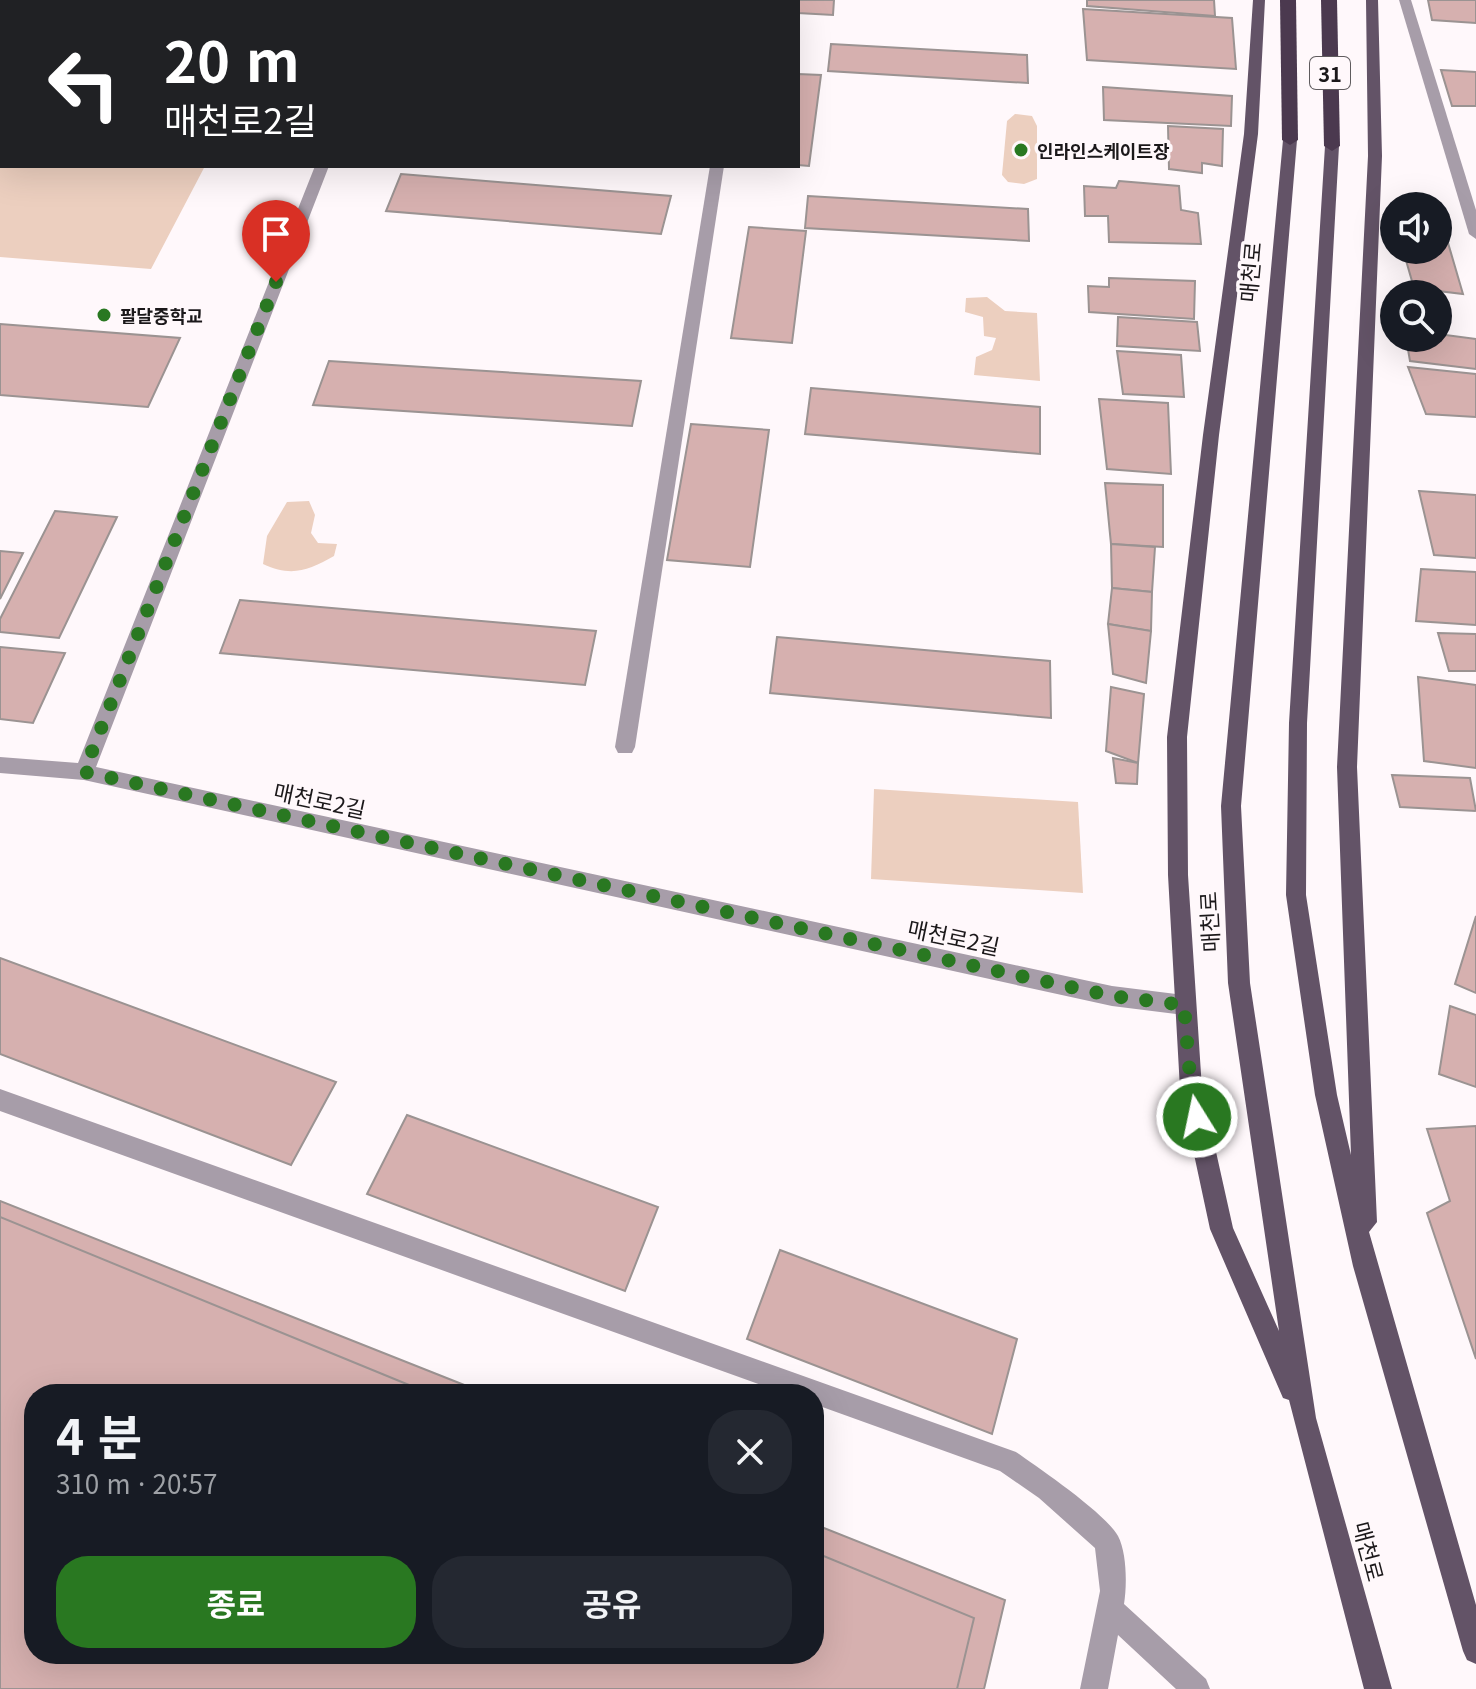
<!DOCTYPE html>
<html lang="ko">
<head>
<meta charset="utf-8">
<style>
  :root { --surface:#171b24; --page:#242831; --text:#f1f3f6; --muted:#9ea1a6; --accent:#297821 }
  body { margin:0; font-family:Georgia,"Noto Sans KR",serif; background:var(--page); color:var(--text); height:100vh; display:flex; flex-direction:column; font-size:30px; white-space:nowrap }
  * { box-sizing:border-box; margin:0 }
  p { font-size:26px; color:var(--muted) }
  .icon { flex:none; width:44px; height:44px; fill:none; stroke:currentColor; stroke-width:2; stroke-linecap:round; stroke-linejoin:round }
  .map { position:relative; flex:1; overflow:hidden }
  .drawer { position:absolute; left:24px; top:1384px; width:800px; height:280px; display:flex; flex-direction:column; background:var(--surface); border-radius:32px; box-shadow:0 8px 32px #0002 }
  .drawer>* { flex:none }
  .guide { position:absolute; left:0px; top:0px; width:800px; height:168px; box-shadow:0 8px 32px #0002; background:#202124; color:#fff; overflow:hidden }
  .buttons { position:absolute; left:1380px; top:192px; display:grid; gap:16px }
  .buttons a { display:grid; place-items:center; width:72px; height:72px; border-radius:50%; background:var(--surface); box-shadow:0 8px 32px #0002; font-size:40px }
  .pin { position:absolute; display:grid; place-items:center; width:68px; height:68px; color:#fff; margin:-82px -34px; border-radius:50% 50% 50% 0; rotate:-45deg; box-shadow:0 0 8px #0007 }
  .pin .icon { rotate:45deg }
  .me { position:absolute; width:88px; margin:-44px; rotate:350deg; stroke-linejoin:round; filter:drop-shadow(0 0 6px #0008) }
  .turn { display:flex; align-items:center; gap:28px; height:168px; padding:0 32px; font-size:36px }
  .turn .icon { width:104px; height:104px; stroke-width:2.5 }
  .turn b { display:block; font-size:56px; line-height:68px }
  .round { display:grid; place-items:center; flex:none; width:84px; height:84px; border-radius:32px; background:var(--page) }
  .overview { display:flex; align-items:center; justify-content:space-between; height:136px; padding:0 32px }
  h1 { font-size:48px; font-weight:700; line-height:60px }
  .primary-button { display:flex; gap:16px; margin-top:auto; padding:16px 32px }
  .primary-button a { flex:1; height:92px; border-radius:32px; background:var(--accent); color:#fff; font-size:32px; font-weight:700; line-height:92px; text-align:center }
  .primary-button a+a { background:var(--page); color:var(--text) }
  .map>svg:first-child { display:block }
  .green { fill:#eccfbf }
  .building { fill:#d6b0af; stroke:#9b9392; stroke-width:2 }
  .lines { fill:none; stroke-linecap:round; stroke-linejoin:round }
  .minor { fill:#a79da9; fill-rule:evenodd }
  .major { fill:#635367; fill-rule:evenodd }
  .highway { fill:#4b394f; fill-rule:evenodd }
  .route { stroke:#297821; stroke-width:14; stroke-dasharray:0 25.2 }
  .poi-dot { fill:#297821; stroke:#fff8fb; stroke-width:3 }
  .labels { text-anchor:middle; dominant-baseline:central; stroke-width:7; stroke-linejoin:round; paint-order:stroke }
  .far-poi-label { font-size:18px; font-weight:bold; fill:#1b181a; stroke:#fff8fb; text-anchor:start }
  .shield { fill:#fff8fb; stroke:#5f5b5e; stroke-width:2 }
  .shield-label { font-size:20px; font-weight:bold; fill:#1b181a }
  .street-label { font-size:22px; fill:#1b181a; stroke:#fff8fb }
</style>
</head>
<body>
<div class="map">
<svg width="1476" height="1689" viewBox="0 0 1476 1689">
  <rect width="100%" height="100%" fill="#fff8fb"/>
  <g class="green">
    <path d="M1015 114 1032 116 1037 126V179L1024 184 1008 182 1002 175 1007 121Z"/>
    <path d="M0 129 2 166H205L151 269 0 257Z"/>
    <path d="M987 297 1005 311 1037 313 1040 381 974 375 976 357 992 350 996 338 984 336 983 317 965 312 966 298Z"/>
    <path d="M309 501 315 515 311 533 318 543 337 544 334 556C308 571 291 577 263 564L267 536 287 502Z"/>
    <path d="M874 789 1078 802 1083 893 871 879Z"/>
  </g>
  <g class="building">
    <path d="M781 0H834L833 15 798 13V2Z"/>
    <path d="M1087 0H1214L1215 16 1087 6Z"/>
    <path d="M1428 0H1476V23L1432 20Z"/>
    <path d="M1083 9 1232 18 1236 69 1087 60Z"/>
    <path d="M831 44 1027 55 1028 83 828 71Z"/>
    <path d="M1441 70 1476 72V106H1452Z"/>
    <path d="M798 74 821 75 809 166 798 165Z"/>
    <path d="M1103 87 1232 96 1231 126 1104 120Z"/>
    <path d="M1168 126 1223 129 1222 166 1202 163V173L1169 169Z"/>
    <path d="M401 174 671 196 661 234 386 211Z"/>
    <path d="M1119 181 1179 186 1181 210 1198 213 1201 244 1109 242 1108 216H1085L1084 186 1116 188Z"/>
    <path d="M808 196 1028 209 1029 241 805 228Z"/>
    <path d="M749 227 806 231 792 343 731 338Z"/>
    <path d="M1438 236H1446L1463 294 1414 288 1403 250H1438Z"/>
    <path d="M1109 278 1195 281 1194 319 1089 312 1088 286 1109 287Z"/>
    <path d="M1118 317 1197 322 1200 351 1117 346Z"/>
    <path d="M0 324 180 338 148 407 0 395Z"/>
    <path d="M1438 334 1476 339V369L1410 361 1406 338H1438Z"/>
    <path d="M1117 351 1181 355 1184 397 1123 394Z"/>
    <path d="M329 361 641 381 632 426 313 405Z"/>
    <path d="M1408 367 1476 374V417L1426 414Z"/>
    <path d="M811 388 1040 407V454L805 434Z"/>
    <path d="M1099 399 1168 403 1171 474 1107 469Z"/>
    <path d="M691 424 769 430 750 567 667 560Z"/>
    <path d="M1105 483 1163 485V547L1111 544Z"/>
    <path d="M1419 491 1476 495V558L1434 555Z"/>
    <path d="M55 511 117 517 59 638 0 632V619Z"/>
    <path d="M1111 544 1155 547 1152 592 1112 588Z"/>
    <path d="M0 551 23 553 0 599Z"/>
    <path d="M1421 569 1476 572V625L1416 621Z"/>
    <path d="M1112 588 1152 592 1151 631 1108 624Z"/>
    <path d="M240 600 596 631 585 685 220 653Z"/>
    <path d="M1108 624 1151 631 1146 683 1113 674Z"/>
    <path d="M1438 633 1476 634V671H1449Z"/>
    <path d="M777 637 1050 661 1051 718 770 693Z"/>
    <path d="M0 647 65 653 33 723 0 719Z"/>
    <path d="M1418 677 1476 685V768L1424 761Z"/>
    <path d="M1111 687 1144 694 1138 763 1106 751Z"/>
    <path d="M1113 758 1138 763 1137 784 1116 783Z"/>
    <path d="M1392 775 1470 778 1476 811 1400 807Z"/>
    <path d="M1476 916V993L1455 984Z"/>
    <path d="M0 958 336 1082 291 1165 0 1054Z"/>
    <path d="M1450 1006 1476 1015V1087L1439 1074Z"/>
    <path d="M407 1115 658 1207 625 1291 367 1194Z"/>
    <path d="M1476 1126V1359L1427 1213 1450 1201 1427 1129Z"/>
    <path d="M0 1201 487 1394H34V1654H814V1524L1005 1600 984 1689H0Z"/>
    <path d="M0 1217 431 1394H34V1654H814V1552L974 1618 957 1689H0Z"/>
    <path d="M780 1250 1017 1339 992 1434 747 1339Z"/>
  </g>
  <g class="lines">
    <g class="minor">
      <path d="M1399 0H1411L1476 210V239L1469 234Z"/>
      <path d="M315 166H329L96 767 1112 986 1184 995 1192 998 1195 1005 1192 1012 1184 1015 1112 1006 84 780 0 773V757L78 763Z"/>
      <path d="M710 166H724L635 747 632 753H618L615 747Z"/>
      <path d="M0 1089 1016 1452C1039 1468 1105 1513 1118 1536 1127 1553 1127 1586 1124 1604L1206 1679 1210 1689H1176L1118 1635 1108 1689H1080L1100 1591 1095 1548 1039 1498 1000 1471 814 1404V1394H786L0 1111Z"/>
    </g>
    <g class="major">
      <path d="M1253 0H1265L1258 134 1219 435 1187 737 1188 875 1202 1089 1233 1228 1279 1331 1228 983 1221 806 1283 140 1290 136 1297 140 1241 806 1250 983 1316 1418 1392 1689H1364L1289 1400 1283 1398 1210 1229 1180 1089 1168 875 1167 737 1203 435 1244 134Z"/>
      <path d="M1366 0H1378L1382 156 1357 767 1377 1222 1369 1232 1476 1605V1664L1467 1660 1463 1651 1353 1266 1315 1095 1286 895 1289 723 1325 146 1332 142 1339 146 1307 723 1306 895 1337 1095 1351 1155 1337 767 1368 156Z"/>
    </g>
    <g class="highway">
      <path d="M1280 0H1296L1298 140 1290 145 1282 140Z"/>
      <path d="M1321 0H1337L1340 146 1332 151 1324 146Z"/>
    </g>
  </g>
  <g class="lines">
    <path class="route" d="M276 282 84 772 1112 996 1184 1005 1191 1089 1197 1117"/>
  </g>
  <g class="poi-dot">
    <circle cx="1021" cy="150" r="8"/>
    <circle cx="104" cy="315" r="8"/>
  </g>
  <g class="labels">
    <g class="far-poi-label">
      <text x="1037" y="150">인라인스케이트장</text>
      <text x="120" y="315">팔달중학교</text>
    </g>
    <rect class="shield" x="1310" y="57" width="40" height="32" rx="6"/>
    <g class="shield-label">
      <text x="1330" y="73">31</text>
    </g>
    <g class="street-label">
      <text transform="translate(1249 272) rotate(-85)">매천로</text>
      <text transform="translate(320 799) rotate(12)">매천로2길</text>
      <text transform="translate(1208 922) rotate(-93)">매천로</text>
      <text transform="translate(954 936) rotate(12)">매천로2길</text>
      <text transform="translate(1370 1551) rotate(75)">매천로</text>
    </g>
  </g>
</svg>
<div class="buttons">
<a><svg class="icon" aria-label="sound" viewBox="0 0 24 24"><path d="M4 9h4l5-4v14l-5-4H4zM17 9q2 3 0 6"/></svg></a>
<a><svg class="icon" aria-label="search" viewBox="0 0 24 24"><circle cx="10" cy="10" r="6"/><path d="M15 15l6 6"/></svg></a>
</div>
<div class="pin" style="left:276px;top:282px;background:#d93025"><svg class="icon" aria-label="arrive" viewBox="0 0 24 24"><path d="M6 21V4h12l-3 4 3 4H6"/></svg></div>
<svg class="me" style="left:1197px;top:1117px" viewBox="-20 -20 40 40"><circle r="17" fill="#297821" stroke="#fff" stroke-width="3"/><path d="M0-11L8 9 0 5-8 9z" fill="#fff"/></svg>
<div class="guide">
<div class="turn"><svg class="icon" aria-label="left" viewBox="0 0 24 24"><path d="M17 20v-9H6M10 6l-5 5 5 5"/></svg><div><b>20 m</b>매천로2길</div></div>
</div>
<section class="drawer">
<div class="overview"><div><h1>4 분</h1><p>310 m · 20:57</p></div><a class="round"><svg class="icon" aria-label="close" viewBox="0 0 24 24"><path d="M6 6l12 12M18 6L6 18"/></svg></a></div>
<div class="primary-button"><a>종료</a><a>공유</a></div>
</section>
</div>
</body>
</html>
